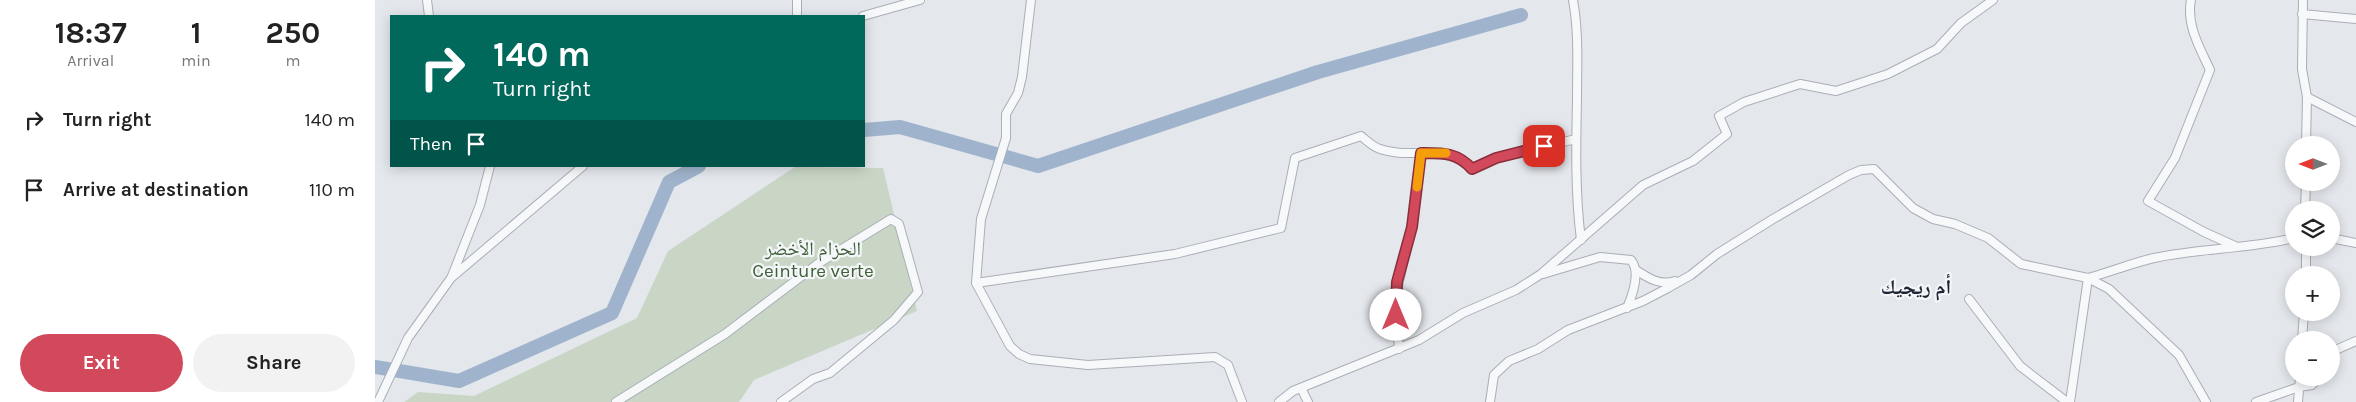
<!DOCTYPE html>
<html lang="en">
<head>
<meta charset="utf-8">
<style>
  :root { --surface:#fff; --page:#f2f2f2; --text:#222; --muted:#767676; --accent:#d1495b }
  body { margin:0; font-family:Karla,"Noto Naskh Arabic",sans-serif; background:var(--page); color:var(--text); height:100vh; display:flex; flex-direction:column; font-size:19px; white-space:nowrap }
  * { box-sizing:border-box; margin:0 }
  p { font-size:16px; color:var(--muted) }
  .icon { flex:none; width:28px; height:28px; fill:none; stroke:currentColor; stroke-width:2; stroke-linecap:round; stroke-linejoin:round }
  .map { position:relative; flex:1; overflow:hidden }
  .panel { display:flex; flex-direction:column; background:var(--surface); width:375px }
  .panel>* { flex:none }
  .hud { position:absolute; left:15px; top:15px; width:475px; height:152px; border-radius:0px; box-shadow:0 2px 12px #0003; background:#00695c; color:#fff; overflow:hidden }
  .needle { width:32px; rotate:270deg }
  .buttons { position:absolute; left:1910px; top:136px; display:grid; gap:10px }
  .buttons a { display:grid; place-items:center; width:55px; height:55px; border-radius:50%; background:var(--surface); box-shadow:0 2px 12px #0003; font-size:25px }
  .pin { position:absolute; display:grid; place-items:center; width:42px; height:42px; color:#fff; margin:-21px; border-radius:10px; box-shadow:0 2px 8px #0006 }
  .me { position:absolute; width:55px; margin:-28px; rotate:0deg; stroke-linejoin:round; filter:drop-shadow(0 0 4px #0008) }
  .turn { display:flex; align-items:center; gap:18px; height:105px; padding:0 20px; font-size:22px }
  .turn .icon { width:65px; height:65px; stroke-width:2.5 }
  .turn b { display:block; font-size:35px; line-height:42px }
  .then { display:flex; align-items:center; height:48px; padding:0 20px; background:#0003; gap:10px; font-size:19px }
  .eta { display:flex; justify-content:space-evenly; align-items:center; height:85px; text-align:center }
  .eta b { font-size:30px; font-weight:700; line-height:35px }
  .button { display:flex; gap:10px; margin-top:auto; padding:10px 20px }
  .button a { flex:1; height:58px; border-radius:30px; background:var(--accent); color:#fff; font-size:20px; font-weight:700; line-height:58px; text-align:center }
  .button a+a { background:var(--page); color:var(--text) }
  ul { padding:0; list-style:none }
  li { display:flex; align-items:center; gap:15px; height:70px; padding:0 20px }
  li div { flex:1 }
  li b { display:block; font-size:19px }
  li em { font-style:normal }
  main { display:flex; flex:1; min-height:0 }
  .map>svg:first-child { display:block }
  .green { fill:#c9d6c5 }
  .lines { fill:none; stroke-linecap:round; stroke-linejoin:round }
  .river { stroke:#9fb4cc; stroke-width:14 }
  .street-casing { stroke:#a9aeb7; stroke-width:10 }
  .street { stroke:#f7f8fa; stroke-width:8 }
  .route-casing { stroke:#882f3b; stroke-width:12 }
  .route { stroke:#d1495b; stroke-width:9 }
  .slow { stroke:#f59e0b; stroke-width:9 }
  .labels { text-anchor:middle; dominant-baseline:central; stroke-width:4.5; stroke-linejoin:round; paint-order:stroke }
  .park-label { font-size:19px; fill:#3f6138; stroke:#f4f6f9 }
  .neighbourhood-label { font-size:20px; font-weight:bold; fill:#1d2536; stroke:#f4f6f9 }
</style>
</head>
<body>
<main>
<section class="panel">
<div class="eta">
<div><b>18:37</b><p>Arrival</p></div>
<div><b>1</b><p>min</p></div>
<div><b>250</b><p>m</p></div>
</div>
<ul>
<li><svg class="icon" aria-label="right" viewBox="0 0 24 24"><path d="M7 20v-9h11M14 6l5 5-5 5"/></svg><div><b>Turn right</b></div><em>140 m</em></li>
<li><svg class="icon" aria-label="arrive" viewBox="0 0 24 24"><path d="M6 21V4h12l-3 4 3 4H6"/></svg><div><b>Arrive at destination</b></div><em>110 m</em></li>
</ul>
<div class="button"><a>Exit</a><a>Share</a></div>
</section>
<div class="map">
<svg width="1981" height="402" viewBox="0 0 1981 402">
  <rect width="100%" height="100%" fill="#e4e7ec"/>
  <path class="green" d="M420 167 508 168 542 311 379 380 364 402H29L43 392 99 396 262 318 293 251Z"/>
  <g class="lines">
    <g class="river">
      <path d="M489 130 525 127 663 166 943 72 1146 15"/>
      <path d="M0 367 84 381 237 313 294 182 324 166"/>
    </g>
    <g class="street-casing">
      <g id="street">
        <path d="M52 0 54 16"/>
        <path d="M422 0V16"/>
        <path d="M656 0 647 77 643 93 631 114V138L606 219 601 283 635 346 644 354 655 359 713 365 840 357 853 365 867 402"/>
        <path d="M1198 0C1204 32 1202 66 1202 99 1201 146 1200 193 1206 240"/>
        <path d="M1816 0C1811 25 1825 48 1835 70L1800 158 1773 201 1829 232 1860 246"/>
        <path d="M1928 0 1927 69 1932 97 1931 145"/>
        <path d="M1927 14 1981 19"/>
        <path d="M488 16 545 0"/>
        <path d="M1932 97 1981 122"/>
        <path d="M1930 210 1931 182"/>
        <path d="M1956 238 1981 243"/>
        <path d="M1931 248V275"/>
        <path d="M1261 270C1273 278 1285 286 1300 281"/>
        <path d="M1168 274 1225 257 1256 260C1266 272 1258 294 1252 308"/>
        <path d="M77 276 105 205 115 166"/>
        <path d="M1713 278C1735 272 1757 263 1779 258 1825 248 1873 249 1919 238"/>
        <path d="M1713 278 1734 289 1804 355 1831 402"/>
        <path d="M601 283 800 254 906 228 920 158 986 136C991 140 998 147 1005 149 1036 160 1072 142 1097 169L1121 158 1201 139"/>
        <path d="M1594 299 1645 366 1692 402"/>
        <path d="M1927 340 1929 312"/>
        <path d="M1024 349 1020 298 1037 227 1046 153"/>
        <path d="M1956 352 1981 341"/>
        <path d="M926 388 933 402"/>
        <path d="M3 402 33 338 76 278 208 166"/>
        <path d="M241 402 350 334 444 263 516 219 524 224 543 292 519 320 455 373 438 379 406 402"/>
        <path d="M904 402 918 391 1044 340 1088 313 1141 290 1166 274 1268 185 1318 161 1352 134 1344 116 1369 102 1425 84 1461 91 1513 74 1562 49 1586 23 1618 0"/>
        <path d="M1115 402 1119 375 1134 361 1163 349 1193 330 1268 301 1293 288 1316 275 1342 254 1398 219 1474 175 1486 170 1499 169 1538 208 1558 219 1580 224 1613 238 1646 264 1713 278 1695 402"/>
        <path d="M1881 402 1924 387 1937 385 1944 378"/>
        <path d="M1923 402 1925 378"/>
      </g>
    </g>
    <use href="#street" class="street"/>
  </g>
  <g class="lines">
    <g class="route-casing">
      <path id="route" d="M1021 315 1022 282 1037 227 1046 153C1067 153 1082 152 1097 169L1121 158 1169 146"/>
    </g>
    <use href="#route" class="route"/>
    <path class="slow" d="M1042 187 1046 153H1071"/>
  </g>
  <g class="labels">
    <g class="park-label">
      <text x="438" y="249">الحزام الأخضر<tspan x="438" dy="22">Ceinture verte</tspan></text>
    </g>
    <g class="neighbourhood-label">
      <text x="1541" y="287">أم ريجيك</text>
    </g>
  </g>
</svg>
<div class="buttons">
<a><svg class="needle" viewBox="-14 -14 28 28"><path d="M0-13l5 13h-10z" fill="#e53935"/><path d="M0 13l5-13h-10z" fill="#767676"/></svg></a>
<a><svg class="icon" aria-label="layers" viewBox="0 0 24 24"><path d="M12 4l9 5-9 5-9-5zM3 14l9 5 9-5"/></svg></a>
<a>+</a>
<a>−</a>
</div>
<div class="pin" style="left:1169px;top:146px;background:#d93025"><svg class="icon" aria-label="arrive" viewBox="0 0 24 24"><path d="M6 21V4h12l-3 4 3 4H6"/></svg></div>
<svg class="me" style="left:1021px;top:315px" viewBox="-20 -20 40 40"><circle r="19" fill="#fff"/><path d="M0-13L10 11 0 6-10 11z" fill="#d1495b"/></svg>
<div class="hud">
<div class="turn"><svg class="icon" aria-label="right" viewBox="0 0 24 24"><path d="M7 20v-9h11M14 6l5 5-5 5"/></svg><div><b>140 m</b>Turn right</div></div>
<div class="then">Then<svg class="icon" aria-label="arrive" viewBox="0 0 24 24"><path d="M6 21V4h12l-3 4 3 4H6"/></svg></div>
</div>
</div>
</main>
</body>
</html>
